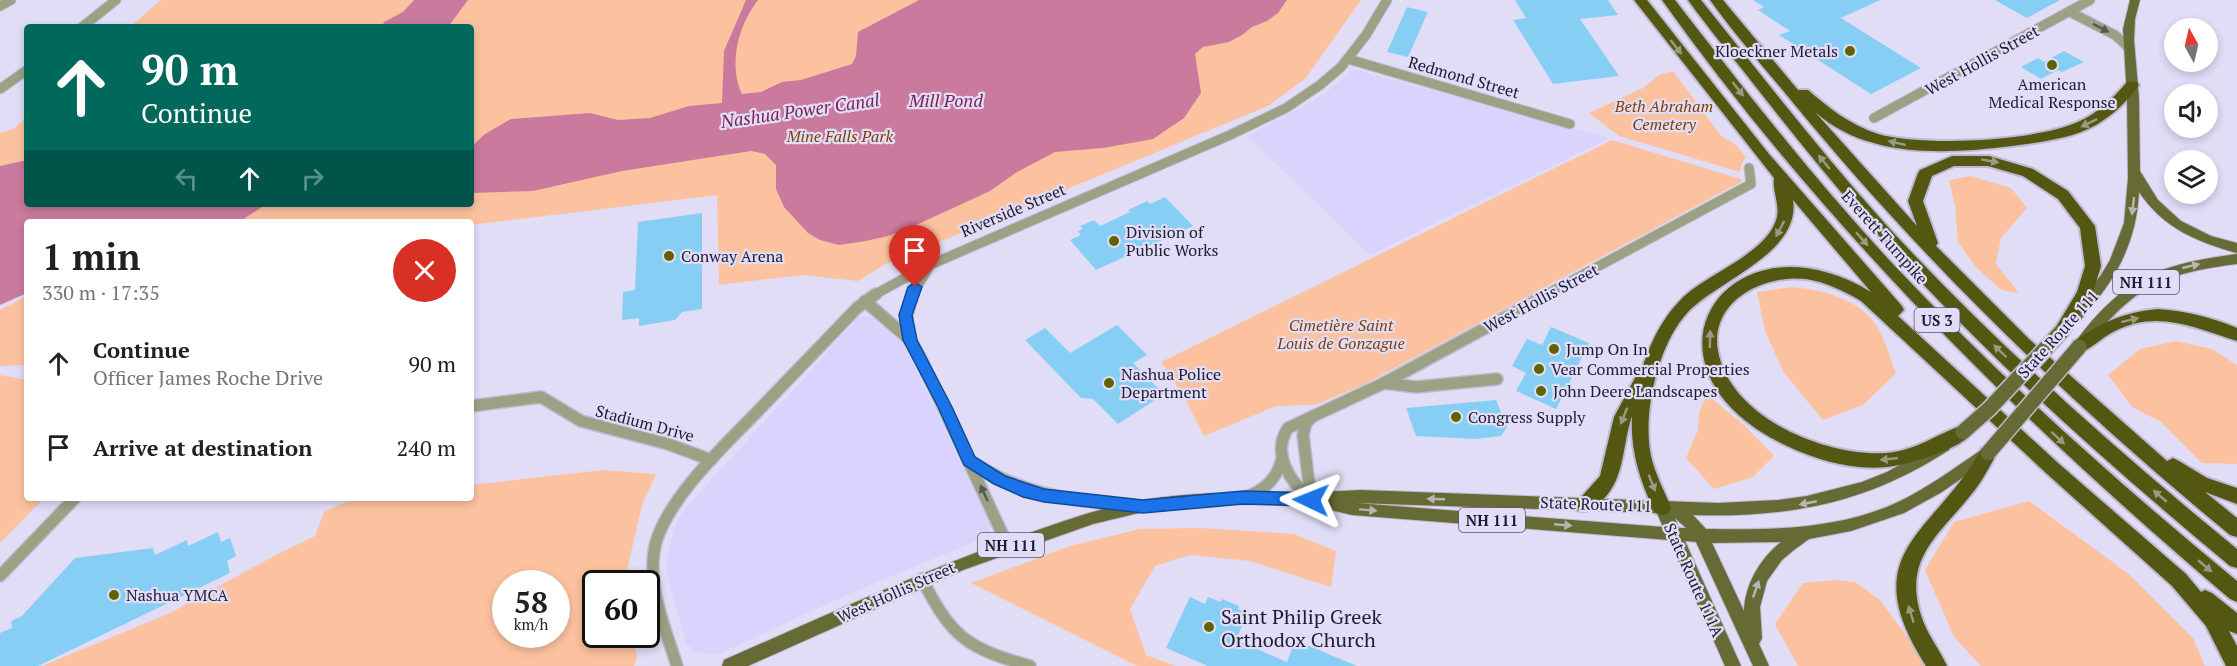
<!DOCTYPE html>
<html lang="en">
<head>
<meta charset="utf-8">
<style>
  :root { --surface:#fff; --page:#f2f2f2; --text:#202124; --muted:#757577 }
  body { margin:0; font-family:"PT Serif",serif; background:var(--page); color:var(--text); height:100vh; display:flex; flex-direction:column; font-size:22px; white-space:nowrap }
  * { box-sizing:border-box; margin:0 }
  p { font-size:20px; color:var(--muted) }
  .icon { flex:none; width:33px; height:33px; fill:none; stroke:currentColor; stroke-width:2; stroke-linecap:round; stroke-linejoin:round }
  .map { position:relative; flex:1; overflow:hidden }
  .panel { position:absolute; left:24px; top:219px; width:450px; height:282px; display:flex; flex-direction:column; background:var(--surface); border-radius:6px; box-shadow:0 3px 9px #0003 }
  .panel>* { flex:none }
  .hud { position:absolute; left:24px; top:24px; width:450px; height:183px; border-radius:6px; box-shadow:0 3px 9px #0003; background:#00695c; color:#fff; overflow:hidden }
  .needle { width:39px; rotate:352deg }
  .controls { position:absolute; left:2164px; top:18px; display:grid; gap:12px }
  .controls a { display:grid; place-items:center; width:54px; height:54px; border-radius:50%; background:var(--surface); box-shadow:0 3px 9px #0003; font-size:30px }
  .speed { position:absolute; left:492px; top:570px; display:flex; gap:12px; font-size:30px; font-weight:700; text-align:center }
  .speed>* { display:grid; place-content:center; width:78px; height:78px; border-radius:50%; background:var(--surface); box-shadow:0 3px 9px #0003; line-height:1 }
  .speed small { font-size:15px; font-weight:400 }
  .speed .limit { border:3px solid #111; border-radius:9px; background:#fff; color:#111 }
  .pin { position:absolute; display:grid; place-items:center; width:51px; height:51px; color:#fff; margin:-62px -26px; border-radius:50% 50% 50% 0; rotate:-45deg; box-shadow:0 0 6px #0007 }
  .pin .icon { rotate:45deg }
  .me { position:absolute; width:66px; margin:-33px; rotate:272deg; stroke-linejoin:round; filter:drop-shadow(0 0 4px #0008) }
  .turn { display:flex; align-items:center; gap:21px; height:126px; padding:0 18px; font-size:27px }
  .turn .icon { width:78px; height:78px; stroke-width:2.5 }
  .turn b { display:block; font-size:42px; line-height:51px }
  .lanes { display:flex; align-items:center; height:57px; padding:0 18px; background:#0003; justify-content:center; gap:30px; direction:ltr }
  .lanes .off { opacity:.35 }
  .round { display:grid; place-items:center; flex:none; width:63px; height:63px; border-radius:32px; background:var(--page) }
  .head { display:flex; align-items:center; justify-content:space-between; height:102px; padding:0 18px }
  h1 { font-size:36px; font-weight:700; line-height:45px }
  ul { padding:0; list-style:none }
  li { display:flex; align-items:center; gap:18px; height:84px; padding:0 18px }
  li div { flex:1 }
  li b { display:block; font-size:22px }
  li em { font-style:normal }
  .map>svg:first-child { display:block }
  .built { fill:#dad3fe }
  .green { fill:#fcc29f; fill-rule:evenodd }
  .water { fill:#ca7a9c }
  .building { fill:#87cef5 }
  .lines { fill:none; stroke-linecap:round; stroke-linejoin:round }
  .minor-far1-casing { stroke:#bebad4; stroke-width:11 }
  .minor-casing { stroke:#bebad4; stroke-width:14 }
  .major-casing { stroke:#bebad4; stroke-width:2 }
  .highway-casing { stroke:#bebad4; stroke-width:4 }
  .minor-far1 { stroke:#9da184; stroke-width:9 }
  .minor { stroke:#9da184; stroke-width:11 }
  .major { fill:#666b35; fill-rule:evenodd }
  .highway { fill:#535711; fill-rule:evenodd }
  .major-bridge-casing { stroke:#bebad4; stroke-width:18; stroke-linecap:butt }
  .major-bridge { stroke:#666b35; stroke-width:15 }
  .oneway { fill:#585757 }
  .oneway2 { fill:#9a9a84 }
  .oneway3 { fill:#b6b5b3 }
  .route { fill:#1a73e8; stroke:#114b97; stroke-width:1.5 }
  .poi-dot { fill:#5e6300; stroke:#e1ddf7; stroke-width:2 }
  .labels { text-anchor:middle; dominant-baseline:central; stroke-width:4.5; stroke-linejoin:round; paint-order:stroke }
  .shield { fill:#e1ddf7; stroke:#5a556e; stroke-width:1.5 }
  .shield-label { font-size:15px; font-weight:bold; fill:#201b33 }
  .poi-label { font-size:16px; fill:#201b33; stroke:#e1ddf7; text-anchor:start }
  .street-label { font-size:16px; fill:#201b33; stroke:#e1ddf7 }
  .park-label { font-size:16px; font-style:italic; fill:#803e03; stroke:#e1ddf7 }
  .water-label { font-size:18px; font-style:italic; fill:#7f2051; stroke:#e1ddf7 }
  .near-poi-label { font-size:20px; fill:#201b33; stroke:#e1ddf7; text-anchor:start }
</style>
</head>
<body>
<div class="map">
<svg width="2237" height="666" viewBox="0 0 2237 666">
  <rect width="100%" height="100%" fill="#e1ddf7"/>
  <g class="built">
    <path d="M1353 69 1610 138 1370 255 1247 136 1306 105 1328 91Z"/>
    <path d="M864 316 874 318 904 345 991 526 990 532 986 537 851 593 721 653 712 654 696 652 686 643 667 575 666 562 674 528 683 511 859 317Z"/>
  </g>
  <g class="green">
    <path d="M161 0H1361L1306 78 1268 106 886 264 858 281 802 275 719 285 717 195 471 225V222H239L265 204H471V27H130Z"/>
    <path d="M1673 71 1721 136 1735 144 1746 157 1742 163 1740 172 1619 136 1589 113 1643 88 1661 74Z"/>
    <path d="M27 117V160L0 166V133L13 129Z"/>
    <path d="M1612 140 1741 179V182L1363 385 1315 405 1276 406 1204 436 1183 395 1161 362Z"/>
    <path d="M1971 176 2011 188 2027 208 2001 238 1996 264 2019 293 2001 290 1976 267 1958 242 1955 206 1949 180Z"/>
    <path d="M1792 287C1821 289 1859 299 1876 325 1885 339 1890 358 1896 373L1863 405 1823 420 1784 373 1765 331 1757 292Z"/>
    <path d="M27 296V365L0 366V310Z"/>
    <path d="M2176 341 2212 349 2237 365V464L2202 463 2161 422 2132 407 2108 375 2140 349Z"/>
    <path d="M0 375 27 380V498H44L0 543Z"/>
    <path d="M1707 395 1743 424 1774 456 1753 477 1714 489 1686 458 1698 430 1699 412Z"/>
    <path d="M603 470 656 474 642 505 624 583 596 584V634L633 635 637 657 634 666H42L170 613 274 556 315 536 324 512 354 498H471V485ZM506 584H556V634H506Z"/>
    <path d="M2029 501 2129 574 2193 638 2205 666H1981L1954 637 1925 570 1954 522Z"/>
    <path d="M1199 528 1294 534 1336 551 1331 587 1250 561 1190 555 1155 566 1130 609 1146 655 1176 666H1137L971 583 1070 546 1140 529Z"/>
    <path d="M1835 580 1855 582 1880 600 1929 666H1798L1775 624 1803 583Z"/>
  </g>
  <g class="water">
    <path d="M414 0H468L448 27H382L384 22 403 12Z"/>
    <path d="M746 0H758C738 26 728 64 742 94L761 92 782 82 801 80 852 64 856 56 858 32 919 0H1287L1278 13 1267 21 1252 27 1242 35 1229 42 1203 47 1195 54 1201 93 1184 118 1153 139 1103 148 1055 152 1017 172 990 191 914 226 888 236 866 241 839 245 820 240 808 233 784 207 776 189V165L765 154 751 151 622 171 533 191 471 193V147L485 134 511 119 590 113 618 120 650 118 689 106 722 103 724 51Z"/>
    <path d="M27 160V204L265 205 239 222H27V293L0 305V166Z"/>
  </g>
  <g class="building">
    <path d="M1515 0H1608L1618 15 1580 19 1619 76 1553 84 1513 20 1526 18Z"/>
    <path d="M1753 0H1880L1841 18 1921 68 1871 94 1779 35 1790 31 1758 10 1764 7Z"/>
    <path d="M1995 0H2060L2027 18Z"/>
    <path d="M1407 7 1428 12 1408 57 1387 52Z"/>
    <path d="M2064 51 2084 62 2062 72 2058 70 2041 79 2021 67 2038 58 2044 62Z"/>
    <path d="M1165 197 1193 226 1096 270 1070 240 1081 235 1078 231 1083 229 1080 226 1094 220 1100 226 1130 212 1128 210 1147 201 1150 204Z"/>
    <path d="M702 213V309L682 312 675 320 639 326V318L622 320 623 292 635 290 638 222Z"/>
    <path d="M1117 325 1147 355 1133 363 1164 394 1118 424 1093 399 1081 398 1025 340 1045 328 1070 353Z"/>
    <path d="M1551 327 1589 343 1556 409 1516 391 1526 373 1512 366 1527 339 1542 345Z"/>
    <path d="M1496 400 1507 427 1501 436 1475 439 1416 436 1406 408Z"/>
    <path d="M218 532 221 542 230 538 236 556 227 561 230 573 38 666H0V633L12 628 11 621 22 616 75 558 153 548 155 555 187 540 188 546Z"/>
    <path d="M1190 597 1205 604 1208 597 1221 602 1222 599 1239 606 1238 609 1248 613 1236 640 1287 662 1295 640 1357 666H1208L1166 648Z"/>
  </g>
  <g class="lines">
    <g class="minor-far1-casing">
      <g id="minor-far1">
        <path d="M0 6 11 0"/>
        <path d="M2070 12 2115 35 2129 48"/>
        <path d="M82 27 116 0"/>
        <path d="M1348 59 1570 124"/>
        <path d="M0 89 27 70"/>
        <path d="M1874 118 2090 0"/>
        <path d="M874 295 925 267 1230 135 1286 108 1320 85 1341 67 1366 35 1387 0"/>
        <path d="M912 295 929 267"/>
        <path d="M1545 295 1751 184 1749 168"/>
      </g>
    </g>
    <g class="minor-casing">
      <g id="minor">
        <path d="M865 301 910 340 919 355 1008 546"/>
        <path d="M910 340 906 320 912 294"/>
        <path d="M1384 383 1416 387 1497 379"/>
        <path d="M471 406 541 397 581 421 668 444 711 460"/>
        <path d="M969 461C1026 496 1069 500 1134 506"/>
        <path d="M1246 497C1265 490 1277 479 1282 459"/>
        <path d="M1311 499C1290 482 1271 454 1288 428L1384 383 1548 294"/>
        <path d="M1311 500 1303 435 1306 423 1312 417"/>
        <path d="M0 576 75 498"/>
        <path d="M922 579C952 638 967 648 1030 666"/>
        <path d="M677 666C665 627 645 583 656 542 670 496 723 447 756 413 790 378 823 343 857 308L876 294"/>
      </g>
    </g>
    <g class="major-casing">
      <g id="major">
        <path d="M2130 0H2140L2135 19 2134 40 2139 98 2140 171 2158 200 2181 221 2211 236 2237 243V253C2197 242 2163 228 2139 192 2137 237 2119 275 2090 308 2085 314 2081 322 2073 324L2066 319 2101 275 2110 260 2124 223 2128 178 2127 98 2123 29Z"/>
        <path d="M2237 254V264C2165 273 2133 286 2089 345H2079L2077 341 2079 337C2126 276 2162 264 2237 254Z"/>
        <path d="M1944 440 1949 442 1951 446 1949 450C1868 503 1789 518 1693 515L1706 529H1712C1773 530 1839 529 1896 503 1926 489 1953 469 1981 450L1986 448 1991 450 1993 454 1991 458 1942 492 1904 513 1851 531 1809 539 1794 550 1782 560 1767 581 1760 607 1762 638 1759 644 1769 666H1753L1696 542 1685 541 1741 666H1725L1669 540 1352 515 1314 506 1243 504 1143 512 1093 524 963 570 748 666H722L724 660C822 617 920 572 1021 536 1061 522 1101 507 1143 500 1215 488 1288 495 1360 490L1718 503 1778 500 1807 496 1862 482 1887 472ZM1356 503 1657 513 1663 527ZM1675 518 1686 528H1679ZM1781 542C1760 559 1745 584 1744 611L1712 543Z"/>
      </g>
    </g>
    <g class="highway-casing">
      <g id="highway">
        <path d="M1634 0H1647L1769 154 1902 306 1904 310 1898 316 2058 463 2186 574 2201 592 2205 590 2212 593 2237 613V634L2229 631 2237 646V666H2226L2206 626 2172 586 2046 473 1861 301C1844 291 1826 282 1806 279 1764 274 1709 301 1718 351 1730 418 1826 457 1886 453 1915 451 1937 434 1963 425L1969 427 1972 432C1964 448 1912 463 1894 466 1858 472 1819 461 1787 446 1621 368 1726 205 1871 292L1793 200C1801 253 1717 281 1688 312 1658 344 1642 413 1651 456 1655 474 1664 490 1671 507L1669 513 1662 515 1655 513C1640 481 1630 451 1632 416 1621 448 1626 485 1595 506 1589 511 1585 512 1577 510L1575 504 1600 476 1614 417 1636 376 1640 375C1650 342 1665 310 1693 289 1717 271 1763 252 1775 223 1782 207 1772 193 1774 178Z"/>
        <path d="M1662 0H1675C1744 89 1814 179 1891 262 1999 377 2116 481 2237 581V602L2230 599C2019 420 1823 226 1662 0Z"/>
        <path d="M1688 0H1701C1763 77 1823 155 1889 228 1996 344 2115 449 2237 549V568L2230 566C2122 476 2016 383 1919 280 1860 217 1805 150 1752 82 1731 55 1708 28 1688 0Z"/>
        <path d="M1710 0H1723L1798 90H1808C1829 108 1850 125 1878 134 1924 147 2044 142 2086 118 2102 109 2115 96 2127 82H2137L2139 85C2128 101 2113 115 2096 125 2071 139 2040 142 2012 146 1947 154 1868 159 1815 112L1917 226 1908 201 1918 173 1920 170 1952 156H1989L2033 169 2068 191 2095 226 2101 266 2093 292 2067 336 2061 338 2055 336 2053 332 2077 292 2085 266 2080 228 2058 199 2023 176 1988 166H1954L1932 176 1923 201 1938 243 1936 246 2029 339 2167 461 2173 458 2179 461 2207 478 2237 488V504L2205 492 2237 518V537L2230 535C2069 403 1922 260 1790 99 1763 66 1734 34 1710 0Z"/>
        <path d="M2158 309C2186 311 2211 317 2237 328V341C2196 328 2157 309 2115 331 2102 337 2092 349 2079 353L2073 352 2071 347 2073 342C2100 323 2124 312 2158 309Z"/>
        <path d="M1988 446 1994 448 1997 453C1989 468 1981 483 1970 496 1936 538 1901 561 1923 621 1929 637 1940 650 1947 666H1926C1852 550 1934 536 1982 448Z"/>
      </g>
    </g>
    <use href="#minor-far1" class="minor-far1"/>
    <use href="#minor" class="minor"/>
    <use href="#major" class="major"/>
    <use href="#highway" class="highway"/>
    <g class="major-bridge-casing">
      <g id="major-bridge">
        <path d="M1963 432 1989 409 2061 332"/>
        <path d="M1988 453 2079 347"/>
      </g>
    </g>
    <use href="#major-bridge" class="major-bridge"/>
  </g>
  <defs><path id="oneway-solid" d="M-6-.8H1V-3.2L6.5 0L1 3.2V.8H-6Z" transform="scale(1.5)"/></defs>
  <g class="oneway">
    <use href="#oneway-solid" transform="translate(2101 28) rotate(27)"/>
    <use href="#oneway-solid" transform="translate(984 493) rotate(-115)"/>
  </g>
  <g class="oneway2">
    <use href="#oneway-solid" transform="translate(1676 47) rotate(52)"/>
    <use href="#oneway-solid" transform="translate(1738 89) rotate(52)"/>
    <use href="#oneway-solid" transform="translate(2089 123) rotate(154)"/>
    <use href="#oneway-solid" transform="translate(1897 143) rotate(-167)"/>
    <use href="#oneway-solid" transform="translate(1990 161) rotate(10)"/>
    <use href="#oneway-solid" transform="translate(1824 162) rotate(-129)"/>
    <use href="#oneway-solid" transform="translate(1780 229) rotate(118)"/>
    <use href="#oneway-solid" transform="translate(1862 239) rotate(48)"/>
    <use href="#oneway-solid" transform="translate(2130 320) rotate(-14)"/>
    <use href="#oneway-solid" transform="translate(1710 339) rotate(-89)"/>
    <use href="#oneway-solid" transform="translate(2000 351) rotate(-136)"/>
    <use href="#oneway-solid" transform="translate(1624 416) rotate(111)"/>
    <use href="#oneway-solid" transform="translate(2058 438) rotate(43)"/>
    <use href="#oneway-solid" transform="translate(1889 459) rotate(174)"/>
    <use href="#oneway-solid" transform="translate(1652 483) rotate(68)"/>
    <use href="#oneway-solid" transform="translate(2160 496) rotate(-139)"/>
    <use href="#oneway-solid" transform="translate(2205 566) rotate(40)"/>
    <use href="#oneway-solid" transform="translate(1911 614) rotate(-107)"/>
  </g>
  <g class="oneway3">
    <use href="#oneway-solid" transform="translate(2133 206) rotate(97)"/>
    <use href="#oneway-solid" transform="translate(2191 266) rotate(-13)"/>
    <use href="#oneway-solid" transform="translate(1436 499) rotate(-178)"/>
    <use href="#oneway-solid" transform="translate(1808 503) rotate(169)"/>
    <use href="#oneway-solid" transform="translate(1368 510) rotate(4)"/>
    <use href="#oneway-solid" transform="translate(1563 525) rotate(5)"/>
    <use href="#oneway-solid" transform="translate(1756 589) rotate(-71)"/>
  </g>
  <path class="route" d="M915 282 922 287 912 315 917 340 952 407 975 457 1005 476 1044 489 1143 500 1243 491 1311 493 1316 495 1318 500 1316 504 1311 506 1243 504 1143 513 1044 502 1023 497 994 484 964 465 938 407 903 340 899 315 908 287Z"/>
  <g class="poi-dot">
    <circle cx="1850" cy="51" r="6"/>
    <circle cx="2052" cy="65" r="6"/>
    <circle cx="1114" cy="241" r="6"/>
    <circle cx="669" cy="256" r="6"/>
    <circle cx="1554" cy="349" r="6"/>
    <circle cx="1539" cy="369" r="6"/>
    <circle cx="1109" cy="383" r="6"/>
    <circle cx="1541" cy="391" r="6"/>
    <circle cx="1456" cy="417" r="6"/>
    <circle cx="114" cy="595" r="6"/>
    <circle cx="1209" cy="627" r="6"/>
  </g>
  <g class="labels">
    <g class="shield">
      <rect x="2113" y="270" width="66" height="24" rx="4.5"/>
      <rect x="1914.5" y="308" width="45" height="24" rx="4.5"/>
      <rect x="1459" y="508" width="66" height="24" rx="4.5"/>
      <rect x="978" y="533" width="66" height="24" rx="4.5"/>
    </g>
    <g class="shield-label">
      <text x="2146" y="282">NH 111</text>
      <text x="1937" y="320">US 3</text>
      <text x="1492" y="520">NH 111</text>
      <text x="1011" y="545">NH 111</text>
    </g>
    <g class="poi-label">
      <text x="1838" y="51" text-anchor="end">Kloeckner Metals</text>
      <text x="2052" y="84" text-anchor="middle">American<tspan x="2052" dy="18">Medical Response</tspan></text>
      <text x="1126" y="232">Division of<tspan x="1126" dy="18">Public Works</tspan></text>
      <text x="681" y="256">Conway Arena</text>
      <text x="1566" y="349">Jump On In</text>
      <text x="1551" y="369">Vear Commercial Properties</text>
      <text x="1121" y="374">Nashua Police<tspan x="1121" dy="18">Department</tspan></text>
      <text x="1553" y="391">John Deere Landscapes</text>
      <text x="1468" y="417">Congress Supply</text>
      <text x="126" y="595">Nashua YMCA</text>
    </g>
    <g class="street-label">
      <text transform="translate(1982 60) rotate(-29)">West Hollis Street</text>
      <text transform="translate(1464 77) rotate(16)">Redmond Street</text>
      <text transform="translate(1013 210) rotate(-23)">Riverside Street</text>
      <text transform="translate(1885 237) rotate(48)">Everett Turnpike</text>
      <text transform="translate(1541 298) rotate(-28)">West Hollis Street</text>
      <text transform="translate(2058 334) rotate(-48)">State Route 111</text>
      <text transform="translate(645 423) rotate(15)">Stadium Drive</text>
      <text transform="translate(1596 504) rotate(2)">State Route 111</text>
      <text transform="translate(1694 580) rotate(66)">State Route 111A</text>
      <text transform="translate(896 592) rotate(-24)">West Hollis Street</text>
    </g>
    <g class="park-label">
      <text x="1664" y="106">Beth Abraham<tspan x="1664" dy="18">Cemetery</tspan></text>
      <text x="840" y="136">Mine Falls Park</text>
      <text x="1341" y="325">Cimetière Saint<tspan x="1341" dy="18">Louis de Gonzague</tspan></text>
    </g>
    <g class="water-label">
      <text x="946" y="100">Mill Pond</text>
      <text transform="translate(800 110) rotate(-8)">Nashua Power Canal</text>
    </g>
    <g class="near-poi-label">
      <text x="1221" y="616">Saint Philip Greek<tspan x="1221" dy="23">Orthodox Church</tspan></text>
    </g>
  </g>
</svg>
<div class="controls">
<a><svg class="needle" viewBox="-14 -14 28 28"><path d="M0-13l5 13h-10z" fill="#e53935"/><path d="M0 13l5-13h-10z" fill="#757577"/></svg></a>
<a><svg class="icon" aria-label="sound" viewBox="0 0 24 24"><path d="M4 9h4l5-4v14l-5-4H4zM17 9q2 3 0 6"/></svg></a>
<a><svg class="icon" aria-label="layers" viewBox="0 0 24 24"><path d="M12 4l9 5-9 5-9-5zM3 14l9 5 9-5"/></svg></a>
</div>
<div class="speed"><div>58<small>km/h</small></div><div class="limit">60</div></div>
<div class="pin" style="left:915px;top:287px;background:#d93025"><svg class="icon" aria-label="arrive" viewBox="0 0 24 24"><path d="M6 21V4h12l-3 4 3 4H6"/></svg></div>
<svg class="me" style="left:1311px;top:500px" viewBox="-20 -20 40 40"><path d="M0-17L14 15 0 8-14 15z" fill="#1a73e8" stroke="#fff" stroke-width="4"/></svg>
<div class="hud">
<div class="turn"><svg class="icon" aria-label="ahead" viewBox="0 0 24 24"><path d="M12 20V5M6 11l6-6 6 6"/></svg><div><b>90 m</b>Continue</div></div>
<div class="lanes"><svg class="icon off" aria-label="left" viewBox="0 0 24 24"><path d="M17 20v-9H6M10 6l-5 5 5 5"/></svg><svg class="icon" aria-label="ahead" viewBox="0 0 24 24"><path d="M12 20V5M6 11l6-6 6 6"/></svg><svg class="icon off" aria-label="right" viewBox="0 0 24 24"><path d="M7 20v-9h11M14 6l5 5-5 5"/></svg></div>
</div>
<section class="panel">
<div class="head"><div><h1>1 min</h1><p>330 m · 17:35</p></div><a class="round" style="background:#d93025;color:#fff"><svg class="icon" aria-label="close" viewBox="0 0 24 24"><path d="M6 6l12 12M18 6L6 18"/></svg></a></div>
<ul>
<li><svg class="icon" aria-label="ahead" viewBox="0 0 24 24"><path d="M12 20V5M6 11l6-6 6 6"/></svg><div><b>Continue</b><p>Officer James Roche Drive</p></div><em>90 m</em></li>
<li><svg class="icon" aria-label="arrive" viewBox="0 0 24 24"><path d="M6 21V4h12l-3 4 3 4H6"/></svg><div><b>Arrive at destination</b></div><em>240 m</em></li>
</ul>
</section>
</div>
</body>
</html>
